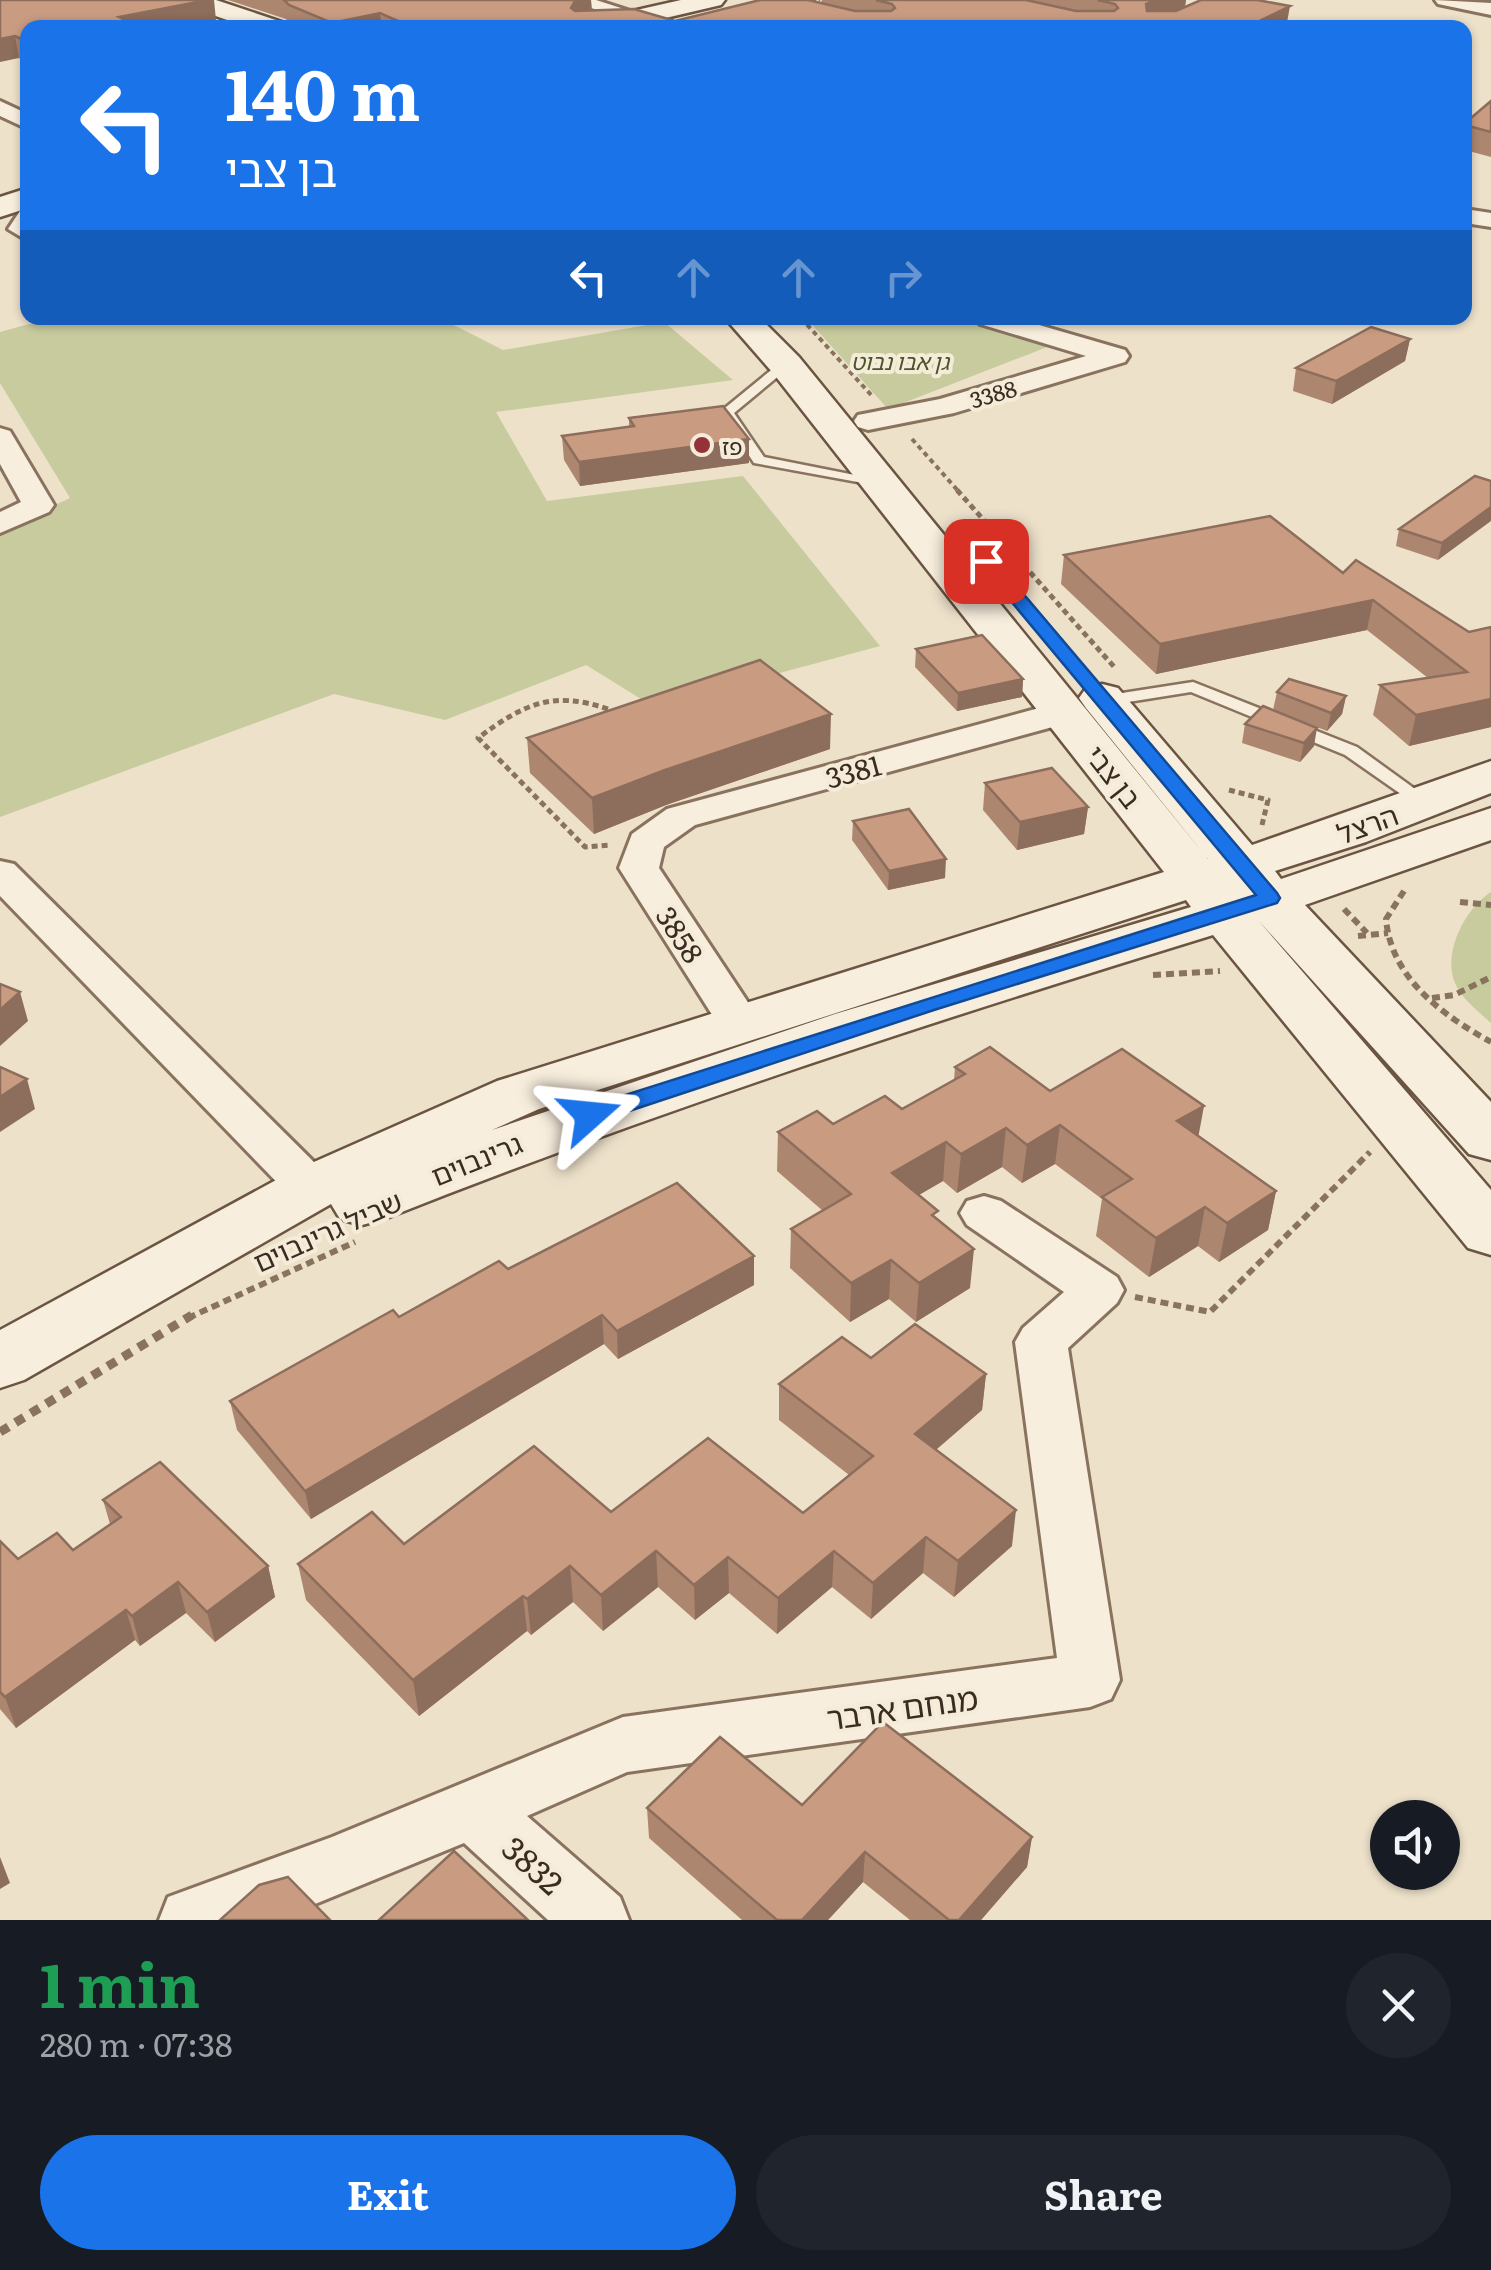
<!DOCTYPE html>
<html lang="en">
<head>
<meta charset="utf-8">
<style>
  :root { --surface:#171b24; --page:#20242c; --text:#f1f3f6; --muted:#9ea1a6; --accent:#1a73e8 }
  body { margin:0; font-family:Literata,"Noto Sans Hebrew",serif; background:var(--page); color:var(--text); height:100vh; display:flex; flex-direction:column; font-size:38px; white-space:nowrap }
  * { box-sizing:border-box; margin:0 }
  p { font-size:32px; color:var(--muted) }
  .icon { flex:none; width:55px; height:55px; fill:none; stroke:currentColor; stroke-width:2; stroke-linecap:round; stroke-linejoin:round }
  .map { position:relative; height:1920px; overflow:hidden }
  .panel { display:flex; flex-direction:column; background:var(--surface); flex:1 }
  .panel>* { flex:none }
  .top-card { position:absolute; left:20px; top:20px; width:1452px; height:305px; border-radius:20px; box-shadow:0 2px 8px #0004; background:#1a73e8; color:#fff; overflow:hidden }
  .tools { position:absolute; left:1370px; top:1800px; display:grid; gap:20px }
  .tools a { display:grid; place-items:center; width:90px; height:90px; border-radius:50%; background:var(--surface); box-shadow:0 2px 8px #0004; font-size:50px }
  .pin { position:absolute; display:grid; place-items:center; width:85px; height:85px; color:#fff; margin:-42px; border-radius:20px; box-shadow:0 5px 15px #0006 }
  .me { position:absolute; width:110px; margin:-55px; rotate:72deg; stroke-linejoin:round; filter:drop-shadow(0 0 8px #0008) }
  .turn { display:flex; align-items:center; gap:35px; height:210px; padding:0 40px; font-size:45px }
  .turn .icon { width:130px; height:130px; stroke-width:2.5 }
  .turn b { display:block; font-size:70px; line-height:85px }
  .lanes { display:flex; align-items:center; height:95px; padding:0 40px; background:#0003; justify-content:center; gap:50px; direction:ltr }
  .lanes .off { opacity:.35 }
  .round { display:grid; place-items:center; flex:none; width:105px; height:105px; border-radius:52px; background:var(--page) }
  .summary { display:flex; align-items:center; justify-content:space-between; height:170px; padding:0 40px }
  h1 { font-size:60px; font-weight:700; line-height:75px; color:#1e9e55 }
  .cta { display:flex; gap:20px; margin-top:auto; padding:20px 40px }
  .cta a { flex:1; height:115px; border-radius:60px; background:var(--accent); color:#fff; font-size:40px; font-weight:700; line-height:115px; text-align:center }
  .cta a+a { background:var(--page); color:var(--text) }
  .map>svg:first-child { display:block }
  .green { fill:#c7cb9e }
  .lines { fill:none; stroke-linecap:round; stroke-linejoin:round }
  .lane-casing { stroke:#89735f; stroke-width:5 }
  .street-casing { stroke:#89735f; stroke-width:6 }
  .secondary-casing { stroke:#6b5542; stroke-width:5 }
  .path-far4 { stroke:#89735f; stroke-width:2.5; stroke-dasharray:4 2.5; stroke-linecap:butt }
  .path-far3 { stroke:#89735f; stroke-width:4; stroke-dasharray:5 4; stroke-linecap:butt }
  .path-far2 { stroke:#89735f; stroke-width:5; stroke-dasharray:6 4; stroke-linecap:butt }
  .path-far1 { stroke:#89735f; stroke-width:6; stroke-dasharray:8 5; stroke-linecap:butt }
  .path { stroke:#89735f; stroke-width:9; stroke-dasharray:10 8; stroke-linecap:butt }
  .lane { fill:#f8eedd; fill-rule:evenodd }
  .street { fill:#f8eedd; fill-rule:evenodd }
  .secondary { fill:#f8eedd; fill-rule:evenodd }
  .wall { fill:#ad8670 }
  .shaded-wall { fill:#8d6d5b }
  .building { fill:#c99c82; stroke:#8d6d5b; stroke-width:2.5 }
  .route { fill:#1a73e8; stroke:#114b97; stroke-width:2.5 }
  .poi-dot { fill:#953237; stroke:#f4ebd9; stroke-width:4 }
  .labels { text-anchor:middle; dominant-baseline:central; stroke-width:8; stroke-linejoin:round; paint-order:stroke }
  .far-park-label { font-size:22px; font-style:italic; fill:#4c5529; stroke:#f4ebd9 }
  .far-street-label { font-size:22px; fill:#3a2c21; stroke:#f4ebd9 }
  .far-poi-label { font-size:22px; fill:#3a2c21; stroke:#f4ebd9; text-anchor:start }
  .street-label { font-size:28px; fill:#3a2c21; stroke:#f4ebd9 }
  .near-street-label { font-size:32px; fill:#3a2c21; stroke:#f4ebd9 }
</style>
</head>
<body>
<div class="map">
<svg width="1491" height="1920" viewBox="0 0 1491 1920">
  <rect width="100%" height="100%" fill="#ede1ca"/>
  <g class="green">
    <path d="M51 318 124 323 171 318H440L503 350 664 322 733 380 496 412 547 501 743 476 880 646 654 707 586 665 445 720 334 694 0 817V531L70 498 0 383V332Z"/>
    <path d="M806 318H979L1060 342 888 409Z"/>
    <path d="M1491 892V1023C1480 1013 1466 1002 1458 989 1439 958 1464 909 1491 892Z"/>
  </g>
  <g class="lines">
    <g class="lane-casing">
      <g id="lane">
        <path d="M781 362 792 365 734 413 764 457 885 481V487L754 463 720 412Z"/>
        <path d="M1193 682 1357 747 1433 802 1430 806H1418L1345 755 1191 692 1103 706 1095 701 1103 696Z"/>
      </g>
    </g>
    <g class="street-casing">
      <g id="street">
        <path d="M567 0H596L683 28H652Z"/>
        <path d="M1435 0 1491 3V15L1438 4Z"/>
        <path d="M0 101 28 114V129L0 116Z"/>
        <path d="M28 209V241L8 229 20 211Z"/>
        <path d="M1465 209 1491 213V227L1465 223Z"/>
        <path d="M976 318H1015L1125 350 1129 356 1125 362 954 413 868 430 858 427 854 421 858 415 940 399 1086 356 980 324Z"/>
        <path d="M0 428 10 431 54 505 49 512 0 533V512L21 502 0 464Z"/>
        <path d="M1065 701 1078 704 1083 712 1078 720 695 825 664 847 659 868 761 1022 755 1032 739 1036 723 1032 619 868 632 834 667 809Z"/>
        <path d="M0 861 14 864 328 1176 335 1188 328 1200 311 1205 294 1200 0 896Z"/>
        <path d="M984 1196 1001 1201 1117 1277 1124 1290 1117 1303 1068 1348 1120 1680 1111 1699 1090 1707 627 1772 527 1816 620 1897 629 1920H548L464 1843 276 1920H159L168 1897 332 1837 623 1717 1057 1658 1015 1342 1023 1328 1064 1292 967 1225 960 1213 967 1201Z"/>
      </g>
    </g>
    <g class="secondary-casing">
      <g id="secondary">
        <path d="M180 0H216L285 23 288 28H250L184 5Z"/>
        <path d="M681 0H725L721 5 623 28H576L579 23Z"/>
        <path d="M28 188V208L0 217V197Z"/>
        <path d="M725 318H760L799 357 1208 859 1086 708 1079 698 1086 688 1102 684 1118 688 1252 845 1491 761V793L1366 842 1275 871 1281 879 1491 808V840L1305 905 1491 1102V1160L1469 1154 1258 920 1491 1190V1255L1468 1248 1213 935C933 1021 656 1111 384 1219L362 1225 340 1219 331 1204 24 1380 0 1388V1330L289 1173 497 1081 1164 872 773 373ZM1186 900 1191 907 835 1014 492 1130 539 1109Z"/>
      </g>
    </g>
    <path class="path-far4" d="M806 3 820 0"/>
    <g class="path-far3">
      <path d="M801 318 873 397"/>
      <path d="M912 439 960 493"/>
    </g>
    <g class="path-far2">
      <path d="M957 490 1116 669"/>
      <path d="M608 709C552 690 524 704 478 738L585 847 610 845"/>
      <path d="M1229 790 1268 800 1262 825"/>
    </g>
    <g class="path-far1">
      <path d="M1404 891 1386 919C1391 978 1442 1015 1491 1042"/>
      <path d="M1460 902 1491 905"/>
      <path d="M1344 909 1367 933"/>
      <path d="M1358 936 1388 933"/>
      <path d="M1153 975 1220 971"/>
      <path d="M1432 998 1454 995 1491 977"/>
      <path d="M1135 1297 1210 1312 1370 1152"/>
      <path d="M188 1318 355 1242"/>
    </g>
    <path class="path" d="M0 1432 192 1315"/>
    <use href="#lane" class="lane"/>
    <use href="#street" class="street"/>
    <use href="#secondary" class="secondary"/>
  </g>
  <g class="wall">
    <path d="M0 0 216 20 28 28V63L19 58Z"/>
    <path d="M228 0H591L592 11 675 21 821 3 822 0H1186L1185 6 1288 27 295 28 291 26 286 19Z"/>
    <path d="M1491 101V157L1465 150V123Z"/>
    <path d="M1410 339 1405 361 1332 404 1293 391 1296 368Z"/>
    <path d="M629 418 749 439V463L580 486 564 460 562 436 629 427Z"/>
    <path d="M1475 476 1438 560 1396 546 1399 529Z"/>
    <path d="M1064 555 1343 573 1469 632 1491 727 1409 746 1373 715 1380 685 1428 678 1367 630 1156 674 1061 584Z"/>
    <path d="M916 649 1023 679 1022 697 957 711 915 667Z"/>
    <path d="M1277 692 1346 696 1342 714 1327 731 1273 710Z"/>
    <path d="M1245 724 1314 746 1300 762 1242 743Z"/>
    <path d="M527 738 830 749 666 805 594 834 530 773Z"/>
    <path d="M985 783 1088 807 1084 834 1017 850 983 810Z"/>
    <path d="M853 821 945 878 888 890 852 840Z"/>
    <path d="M955 1067 1050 1091 1198 1136 1276 1191 1268 1230 1219 1262 1198 1246 1149 1277 1096 1236 1102 1199 1055 1164 1022 1183 1002 1167 957 1193 943 1181 918 1195 937 1219 970 1288 916 1322 889 1299 850 1322 790 1268 791 1229 823 1211 777 1171 778 1132 833 1124 902 1109 954 1080Z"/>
    <path d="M754 1256V1285L618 1359 604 1344 311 1519 237 1430 230 1401 399 1317 508 1269Z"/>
    <path d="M871 1358 986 1374 982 1410 936 1450 1012 1546 954 1597 923 1573 871 1619 832 1587 777 1634 729 1593 695 1620 658 1587 603 1631 573 1602 531 1635 527 1631 419 1716 306 1600 298 1564 404 1544 611 1512 803 1513 849 1475 779 1420V1384Z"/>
    <path d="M103 1500 268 1566 275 1597 215 1642 186 1613 140 1646 135 1640 16 1728 0 1709V1541L18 1559 73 1550 110 1524Z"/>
    <path d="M802 1805 1032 1837 1027 1867 981 1920H910L863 1882 828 1920H742L649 1838 647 1808Z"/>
  </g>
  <g class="shaded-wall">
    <path d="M208 0H214L216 20 179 28H121L119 17Z"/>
    <path d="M578 0H591L592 16 576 21 571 8 575 1Z"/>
    <path d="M1156 0H1186L1185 6 1144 25 1146 4Z"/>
    <path d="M1290 6 1286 28H1245Z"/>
    <path d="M380 13 382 28H333L332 23Z"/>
    <path d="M15 36 19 58 0 62V39Z"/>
    <path d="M555 318H589L556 325Z"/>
    <path d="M1410 339 1405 361 1332 404 1336 381Z"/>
    <path d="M749 439V463L580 486 579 462Z"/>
    <path d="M1491 507V521L1438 560 1442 543Z"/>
    <path d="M1373 600 1367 630 1156 674 1160 644Z"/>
    <path d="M1023 679 1022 697 957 711 958 693Z"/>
    <path d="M1346 696 1342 714 1327 731 1331 713Z"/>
    <path d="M1491 699V727L1409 746 1416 715Z"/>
    <path d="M831 714 830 749 666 805 594 834 592 798 665 770Z"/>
    <path d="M1317 728 1314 746 1300 762 1304 743Z"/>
    <path d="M1088 807 1084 834 1017 850 1020 822Z"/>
    <path d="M946 859 945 878 888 890 889 871Z"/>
    <path d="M20 992 28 1021 0 1046V1010Z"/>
    <path d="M27 1079 35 1109 0 1132V1097Z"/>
    <path d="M1204 1106 1197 1144 1177 1121Z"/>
    <path d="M1060 1125 1055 1164 1022 1183 1027 1145Z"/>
    <path d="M1006 1128 1002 1167 957 1193 961 1154Z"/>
    <path d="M946 1142 943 1181 890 1212 892 1173Z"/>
    <path d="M1276 1191 1268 1230 1219 1262 1227 1223Z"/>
    <path d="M1205 1207 1198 1246 1149 1277 1156 1238Z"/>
    <path d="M974 1249 970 1288 916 1322 919 1283Z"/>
    <path d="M754 1256V1285L618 1359 617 1331Z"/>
    <path d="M891 1260 889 1299 850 1322 851 1283Z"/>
    <path d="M602 1315 604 1344 311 1519 305 1491Z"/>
    <path d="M986 1374 982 1410 912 1470 915 1434Z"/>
    <path d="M1016 1510 1012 1546 954 1597 958 1561Z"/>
    <path d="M926 1537 923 1573 871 1619 873 1583Z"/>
    <path d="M656 1551 658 1587 603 1631 601 1595Z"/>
    <path d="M834 1551 832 1587 777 1634 778 1598Z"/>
    <path d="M728 1557 729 1593 695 1620 694 1585Z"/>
    <path d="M268 1566 275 1597 215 1642 207 1612Z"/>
    <path d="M570 1566 573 1602 531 1635 527 1599Z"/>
    <path d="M178 1582 186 1613 140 1646 132 1616Z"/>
    <path d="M523 1596 527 1631 419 1716 413 1680Z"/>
    <path d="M126 1610 135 1640 16 1728 5 1697Z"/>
    <path d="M1032 1837 1027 1867 981 1920H959Z"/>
    <path d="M865 1852 863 1882 828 1920H802Z"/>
    <path d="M0 1857 10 1883 0 1889Z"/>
  </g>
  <g class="building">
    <path d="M0 0H208L119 17 142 28H28V42L15 36 0 39Z"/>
    <path d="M284 0H578L575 1 571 8 575 11 634 9 675 21 760 0H808L855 11H891L895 8 892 4 876 0H1026L1076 11H1114L1118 8 1115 4 1098 0H1156L1146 4 1147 11H1176L1201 0H1257L1290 6 1245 28H414L380 13 332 23 289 5Z"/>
    <path d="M1491 101V132L1465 125V123Z"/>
    <path d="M1371 327 1410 339 1336 381 1296 368Z"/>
    <path d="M723 406 749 439 579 462 562 436 634 426 629 418Z"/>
    <path d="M1475 476 1491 481V507L1442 543 1399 529Z"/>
    <path d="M1270 516 1343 573 1356 560 1469 632 1491 627V699L1416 715 1380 685 1467 672 1373 600 1160 644 1064 555Z"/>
    <path d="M982 635 1023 679 958 693 916 649Z"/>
    <path d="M760 660 831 714 665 770 592 798 527 738Z"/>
    <path d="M1289 679 1346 696 1331 713 1277 692Z"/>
    <path d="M1263 706 1317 728 1304 743 1245 724Z"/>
    <path d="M1052 768 1088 807 1020 822 985 783Z"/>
    <path d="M909 809 946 859 889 871 853 821Z"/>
    <path d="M0 984 20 992 0 1010Z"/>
    <path d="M990 1047 1050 1091 1122 1049 1204 1106 1177 1121 1276 1191 1227 1223 1205 1207 1156 1238 1102 1197 1132 1179 1060 1125 1027 1145 1006 1128 961 1154 946 1142 892 1173 938 1211 932 1215 974 1249 919 1283 891 1260 851 1283 791 1229 851 1194 778 1132 817 1111 833 1124 885 1096 902 1109 965 1074 955 1067Z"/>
    <path d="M0 1067 27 1079 0 1097Z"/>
    <path d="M677 1183 754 1256 617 1331 602 1315 305 1491 230 1401 393 1310 399 1317 499 1261 508 1269Z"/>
    <path d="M915 1324 986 1374 915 1434 1016 1510 958 1561 926 1537 873 1583 834 1551 778 1598 728 1557 694 1585 656 1551 601 1595 570 1566 527 1599 523 1596 413 1680 298 1564 372 1512 404 1544 534 1446 611 1512 708 1438 803 1513 873 1456 779 1384 842 1337 871 1358Z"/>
    <path d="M160 1462 268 1566 207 1612 178 1582 132 1616 126 1610 5 1697 0 1692V1541L18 1559 57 1533 73 1550 121 1517 103 1500Z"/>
    <path d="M883 1722 1032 1837 959 1920H949L865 1852 802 1920H777L647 1808 720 1737 802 1805Z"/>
    <path d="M454 1851 528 1920H379Z"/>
    <path d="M288 1877 330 1920H220L259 1885Z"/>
  </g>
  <path class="route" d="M986 556 992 557 1277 893 1280 898 1277 903 934 1010 599 1121H581L578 1115 581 1109 1256 895 980 564 977 561Z"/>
  <circle class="poi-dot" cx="702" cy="445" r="10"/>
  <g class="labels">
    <g class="far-park-label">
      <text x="900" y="360">גן אבו נבוט</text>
    </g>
    <g class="far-street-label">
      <text transform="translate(993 393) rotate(-16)">3388</text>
    </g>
    <g class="far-poi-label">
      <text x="722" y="445">פז</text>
    </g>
    <g class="street-label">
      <text transform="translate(853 770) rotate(-15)">3381</text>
      <text transform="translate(1115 776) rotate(52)">בן צבי</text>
      <text transform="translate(1367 823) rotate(-20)">הרצל</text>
      <text transform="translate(681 934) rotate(57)">3858</text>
      <text transform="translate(476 1158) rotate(-22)">גרינבוים</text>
      <text transform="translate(327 1230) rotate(-24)">שביל גרינבוים</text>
    </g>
    <g class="near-street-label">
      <text transform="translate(902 1706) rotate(-8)">מנחם ארבר</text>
      <text transform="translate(534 1864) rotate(42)">3832</text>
    </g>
  </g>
</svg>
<div class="tools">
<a><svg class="icon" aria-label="sound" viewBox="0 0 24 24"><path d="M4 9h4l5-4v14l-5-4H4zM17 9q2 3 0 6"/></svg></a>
</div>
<div class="pin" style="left:986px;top:561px;background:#d93025"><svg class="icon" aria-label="arrive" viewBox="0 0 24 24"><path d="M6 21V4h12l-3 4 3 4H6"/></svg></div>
<svg class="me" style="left:590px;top:1115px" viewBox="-20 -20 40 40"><path d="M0-17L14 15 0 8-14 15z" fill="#1a73e8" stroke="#fff" stroke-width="4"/></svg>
<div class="top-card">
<div class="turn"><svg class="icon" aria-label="left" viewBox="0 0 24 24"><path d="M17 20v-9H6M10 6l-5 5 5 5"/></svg><div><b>140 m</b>בן צבי</div></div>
<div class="lanes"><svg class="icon" aria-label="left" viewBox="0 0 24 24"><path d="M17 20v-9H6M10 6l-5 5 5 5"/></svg><svg class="icon off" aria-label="ahead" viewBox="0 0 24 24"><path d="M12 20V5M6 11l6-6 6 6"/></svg><svg class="icon off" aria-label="ahead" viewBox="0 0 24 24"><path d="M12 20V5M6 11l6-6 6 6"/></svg><svg class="icon off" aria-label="right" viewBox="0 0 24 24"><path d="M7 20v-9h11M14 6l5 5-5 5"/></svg></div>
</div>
</div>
<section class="panel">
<div class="summary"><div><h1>1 min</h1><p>280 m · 07:38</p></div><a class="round"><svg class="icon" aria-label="close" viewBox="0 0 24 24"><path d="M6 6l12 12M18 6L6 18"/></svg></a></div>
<div class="cta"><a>Exit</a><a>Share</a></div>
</section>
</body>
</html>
